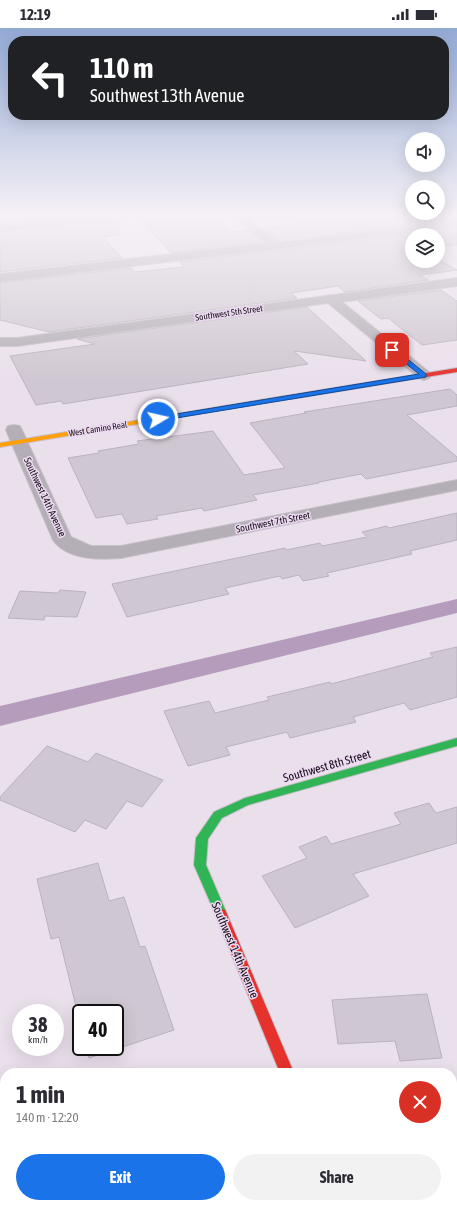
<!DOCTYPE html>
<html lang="en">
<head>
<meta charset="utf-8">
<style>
  :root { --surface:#fff; --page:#f2f2f3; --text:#2b2b33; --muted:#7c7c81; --accent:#1a73e8 }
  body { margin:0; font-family:"Asap Condensed",sans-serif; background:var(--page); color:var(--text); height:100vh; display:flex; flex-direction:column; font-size:15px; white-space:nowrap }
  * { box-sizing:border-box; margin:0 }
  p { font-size:13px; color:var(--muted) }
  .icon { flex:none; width:22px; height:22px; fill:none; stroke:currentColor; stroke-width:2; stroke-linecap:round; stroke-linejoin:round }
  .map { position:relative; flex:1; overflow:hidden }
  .panel { position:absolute; left:0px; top:1040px; width:457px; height:140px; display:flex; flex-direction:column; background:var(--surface); border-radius:16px 16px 0 0; box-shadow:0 4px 16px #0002 }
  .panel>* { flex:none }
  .banner { position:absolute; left:8px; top:8px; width:441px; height:84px; border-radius:16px; box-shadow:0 4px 16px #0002; background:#202124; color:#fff; overflow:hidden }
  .buttons { position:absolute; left:405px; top:104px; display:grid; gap:8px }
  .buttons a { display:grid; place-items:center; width:40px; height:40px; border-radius:50%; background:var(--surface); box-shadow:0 4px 16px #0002; font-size:20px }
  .speed { position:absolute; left:12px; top:976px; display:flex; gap:8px; font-size:20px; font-weight:700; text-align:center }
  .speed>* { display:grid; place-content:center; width:52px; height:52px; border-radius:50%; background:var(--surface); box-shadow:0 4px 16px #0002; line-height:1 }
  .speed small { font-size:10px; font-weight:400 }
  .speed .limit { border:2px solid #111; border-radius:6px; background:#fff; color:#111 }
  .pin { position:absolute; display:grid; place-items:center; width:34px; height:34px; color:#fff; margin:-17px; border-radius:8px; box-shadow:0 2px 6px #0006 }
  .me { position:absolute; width:44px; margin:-22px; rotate:81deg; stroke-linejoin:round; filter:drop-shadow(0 0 3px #0008) }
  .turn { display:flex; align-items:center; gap:14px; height:84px; padding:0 16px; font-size:18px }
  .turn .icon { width:52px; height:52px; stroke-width:2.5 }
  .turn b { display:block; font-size:28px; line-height:34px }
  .round { display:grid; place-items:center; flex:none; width:42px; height:42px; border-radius:21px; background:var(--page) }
  .summary { display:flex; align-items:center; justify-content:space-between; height:68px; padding:0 16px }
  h1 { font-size:24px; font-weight:700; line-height:30px }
  .action { display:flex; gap:8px; margin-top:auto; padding:8px 16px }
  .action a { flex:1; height:46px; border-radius:24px; background:var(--accent); color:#fff; font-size:16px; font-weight:700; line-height:46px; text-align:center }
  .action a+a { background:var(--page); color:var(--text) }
  .status { display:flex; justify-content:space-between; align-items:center; height:28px; padding:0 20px; background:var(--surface); direction:ltr }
  .status svg { height:11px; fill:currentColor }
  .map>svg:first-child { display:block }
  .built { fill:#e8d7ed }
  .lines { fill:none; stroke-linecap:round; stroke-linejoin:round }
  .canal { fill:#b59bbc; fill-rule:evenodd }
  .building { fill:#cfc7d1; stroke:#bab2bc }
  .lane-casing { stroke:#c7bfc9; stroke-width:2 }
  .street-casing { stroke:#c7bfc9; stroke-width:2 }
  .fast-casing { stroke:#c7bfc9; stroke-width:2 }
  .slow-casing { stroke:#c7bfc9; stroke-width:2 }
  .jam-casing { stroke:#c7bfc9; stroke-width:2 }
  .lane { fill:#b4afb6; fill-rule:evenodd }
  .street { fill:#b4afb6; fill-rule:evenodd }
  .fast { fill:#30b455; fill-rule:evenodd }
  .slow { fill:#ff9f0a; fill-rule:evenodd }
  .jam { fill:#e5322d; fill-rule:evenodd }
  .route { fill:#1a73e8; stroke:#114b97 }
  .labels { text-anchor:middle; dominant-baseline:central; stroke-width:3; stroke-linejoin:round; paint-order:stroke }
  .far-street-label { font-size:9px; fill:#130d15; stroke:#eddaf2 }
  .street-label { font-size:10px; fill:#130d15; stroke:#eddaf2 }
  .near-street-label { font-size:12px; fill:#130d15; stroke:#eddaf2 }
</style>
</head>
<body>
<div class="status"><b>12:19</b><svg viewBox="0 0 49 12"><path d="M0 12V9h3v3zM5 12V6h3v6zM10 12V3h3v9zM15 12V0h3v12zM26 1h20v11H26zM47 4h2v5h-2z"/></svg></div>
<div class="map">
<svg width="457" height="1180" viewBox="0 0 457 1180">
  <rect width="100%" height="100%" fill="#eae0ec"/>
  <path class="built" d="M251 188H320L260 194Z"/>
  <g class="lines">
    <path class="canal" d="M457 571V585L0 698V678Z"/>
  </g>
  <g class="building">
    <path d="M0 188H79L0 195Z"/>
    <path d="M209 188 231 204 248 202 262 214 171 225 142 193Z"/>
    <path d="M368 188H457V192L279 212 263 200Z"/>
    <path d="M118 192 119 207 103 209 122 230 0 244V204Z"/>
    <path d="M457 201V217L438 219V207H412V233H438V231L457 242 420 247 428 252 345 264 338 258 291 265 297 270 49 304 0 292V255L131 240 135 244 184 239 180 234Z"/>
    <path d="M441 262 457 273V312L422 317 388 290 381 291 358 273Z"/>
    <path d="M307 279 366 333 294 323 308 336 63 376 61 373 36 377 10 328 95 316 77 311Z"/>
    <path d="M450 361 457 367V378L407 387 457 429V433L366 451 361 446 319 454V455L253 467 257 472 204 483 202 480 156 488 158 491 127 496 122 486 96 490 68 430 99 425 98 423 139 416 137 413 213 403 244 447 285 440 250 395 306 385 304 384Z"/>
    <path d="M457 485V512L410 523 412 526 327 545 329 548 303 553 299 547 282 551 280 548 225 560 229 566 127 589 112 556 285 520 286 522 320 515 322 518 367 509 362 504 387 498 389 500Z"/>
    <path d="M60 562 86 564 77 589 45 588 44 592 8 590 20 563 58 565Z"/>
    <path d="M457 619V669L410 682 404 675 353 689 356 694 290 710 287 704 226 719 230 727 188 738 164 683 209 673 215 685 269 672 267 669 330 654 331 656 433 629 430 625Z"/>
    <path d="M47 718 88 734 96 725 163 752 142 779 127 773 106 801 85 792 75 804 0 772V769Z"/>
    <path d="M429 775 436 785 457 779V815L353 846 369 868 295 900 262 848 307 830 299 819 326 808 331 816 401 796 394 785Z"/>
    <path d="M98 835 109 873 124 869 140 919 145 918 174 1002 89 1030 86 1019H115V985H81V999L59 909 51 911 37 851Z"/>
    <path d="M427 966 442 1030 400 1033 395 1013 338 1016 332 972Z"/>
  </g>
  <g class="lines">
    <g class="lane-casing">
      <path id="lane" d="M259 188H282L279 190 242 193 239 191 242 189Z"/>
    </g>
    <g class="street-casing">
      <g id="street">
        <path d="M90 188H123L118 191 0 203V197Z"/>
        <path d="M232 188H243L279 214 457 193V199L0 254V246L266 215Z"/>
        <path d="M457 250V258L342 274 429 344 432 347 429 350 424 352 419 350 328 275 17 318H0V310H17Z"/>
        <path d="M14 397 20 398 22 402 71 509 91 518H121L457 452V462L121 530C99 532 67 532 53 512L6 402 8 398Z"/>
        <path d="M457 1102V1140L452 1142V1104Z"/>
        <path d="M294 1175H343L341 1180H292Z"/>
      </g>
    </g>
    <g class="fast-casing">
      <path id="fast" d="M457 710V718L248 777 222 790 208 811 206 837 227 886 225 890 221 891 217 890 194 837 196 810 214 784 245 770Z"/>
    </g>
    <g class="slow-casing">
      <path id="slow" d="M291 367 293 368V370L0 419V415Z"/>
    </g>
    <g class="jam-casing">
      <g id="jam">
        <path d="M457 340V344L291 371 288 369 291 367Z"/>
        <path d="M221 881 225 882 227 886 294 1045H280L215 886 217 882Z"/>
      </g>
    </g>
    <use href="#lane" class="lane"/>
    <use href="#street" class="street"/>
    <use href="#fast" class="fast"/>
    <use href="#slow" class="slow"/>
    <use href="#jam" class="jam"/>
  </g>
  <linearGradient id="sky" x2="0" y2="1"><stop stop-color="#93aad6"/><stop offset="0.53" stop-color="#f6f1f6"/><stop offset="1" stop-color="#f6f1f6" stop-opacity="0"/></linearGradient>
  <rect width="457" height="353" fill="url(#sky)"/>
  <path class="route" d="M390 320H394L426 346V349L158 393 155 391 158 389 419 346 390 323Z"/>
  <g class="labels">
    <g class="far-street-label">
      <text transform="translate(229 285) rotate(-8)">Southwest 5th Street</text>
      <text transform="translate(98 401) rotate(-9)">West Camino Real</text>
    </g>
    <g class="street-label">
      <text transform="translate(45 469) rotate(65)">Southwest 14th Avenue</text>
      <text transform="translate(273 494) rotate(-11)">Southwest 7th Street</text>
    </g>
    <g class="near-street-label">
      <text transform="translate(327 738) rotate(-16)">Southwest 8th Street</text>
      <text transform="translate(235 922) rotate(67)">Southwest 14th Avenue</text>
    </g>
  </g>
</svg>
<div class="buttons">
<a><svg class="icon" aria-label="sound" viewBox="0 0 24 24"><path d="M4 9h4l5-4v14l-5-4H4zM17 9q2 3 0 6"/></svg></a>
<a><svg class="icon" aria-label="search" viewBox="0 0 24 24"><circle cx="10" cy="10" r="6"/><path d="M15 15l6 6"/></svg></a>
<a><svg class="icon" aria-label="layers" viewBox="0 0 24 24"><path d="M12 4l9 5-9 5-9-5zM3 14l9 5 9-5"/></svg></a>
</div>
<div class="speed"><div>38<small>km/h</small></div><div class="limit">40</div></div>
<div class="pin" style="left:392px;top:322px;background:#d93025"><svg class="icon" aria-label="arrive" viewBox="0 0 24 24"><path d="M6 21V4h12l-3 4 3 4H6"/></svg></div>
<svg class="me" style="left:158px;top:391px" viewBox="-20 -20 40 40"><circle r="17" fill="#1a73e8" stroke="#fff" stroke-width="3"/><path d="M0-11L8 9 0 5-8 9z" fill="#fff"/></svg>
<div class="banner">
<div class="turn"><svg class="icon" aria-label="left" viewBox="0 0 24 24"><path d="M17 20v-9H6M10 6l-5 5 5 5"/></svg><div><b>110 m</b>Southwest 13th Avenue</div></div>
</div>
<section class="panel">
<div class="summary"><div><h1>1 min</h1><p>140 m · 12:20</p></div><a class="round" style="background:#d93025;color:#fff"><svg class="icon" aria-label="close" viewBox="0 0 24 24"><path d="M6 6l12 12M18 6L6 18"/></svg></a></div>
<div class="action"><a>Exit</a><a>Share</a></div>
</section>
</div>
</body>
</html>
